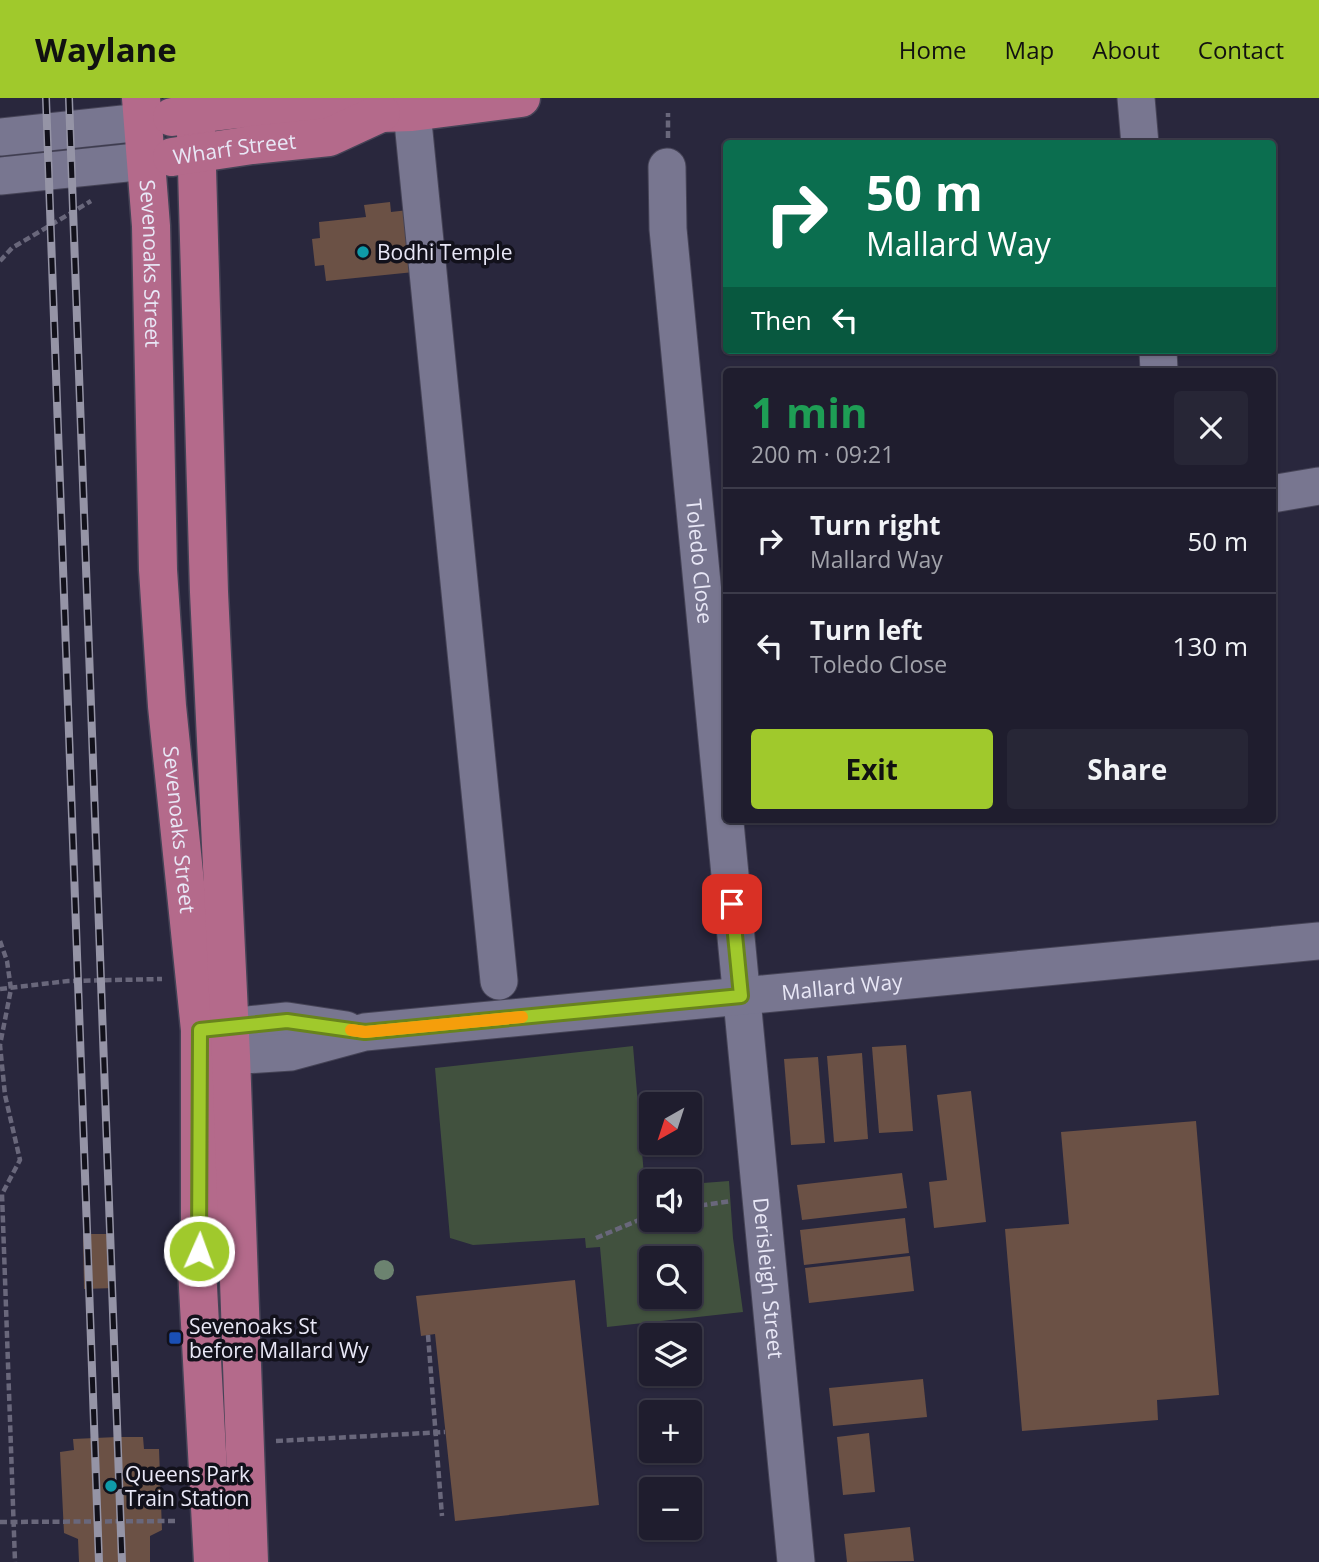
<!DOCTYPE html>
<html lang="en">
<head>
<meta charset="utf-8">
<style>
  :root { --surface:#1f1d2e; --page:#272636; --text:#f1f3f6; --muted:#a1a2aa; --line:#3c3b4a; --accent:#a0c92c }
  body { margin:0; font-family:"Open Sans",sans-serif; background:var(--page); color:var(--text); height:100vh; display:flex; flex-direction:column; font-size:26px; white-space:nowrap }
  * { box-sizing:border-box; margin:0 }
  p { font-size:23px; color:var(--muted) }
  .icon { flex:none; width:38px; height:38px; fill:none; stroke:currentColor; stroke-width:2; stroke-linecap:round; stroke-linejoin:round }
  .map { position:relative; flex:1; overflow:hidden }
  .details { position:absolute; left:723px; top:270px; width:553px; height:455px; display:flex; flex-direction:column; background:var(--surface); border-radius:7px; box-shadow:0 2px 5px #0004,0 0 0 2px var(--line) }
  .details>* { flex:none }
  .top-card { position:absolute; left:723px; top:42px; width:553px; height:214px; border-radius:7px; box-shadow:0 2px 5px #0004,0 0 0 2px var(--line); background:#0b6e4f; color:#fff; overflow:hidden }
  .needle { width:46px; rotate:219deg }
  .controls { position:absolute; left:639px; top:994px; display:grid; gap:14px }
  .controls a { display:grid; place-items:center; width:63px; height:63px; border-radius:7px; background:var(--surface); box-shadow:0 2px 5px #0004,0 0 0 2px var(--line); font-size:35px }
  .pin { position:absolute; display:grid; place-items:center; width:60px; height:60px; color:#fff; margin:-30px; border-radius:14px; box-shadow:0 4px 10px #0006 }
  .me { position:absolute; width:77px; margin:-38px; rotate:2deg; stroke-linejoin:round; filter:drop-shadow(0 0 5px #0008) }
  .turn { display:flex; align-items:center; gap:24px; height:147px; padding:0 28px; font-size:32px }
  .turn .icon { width:91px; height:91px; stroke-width:2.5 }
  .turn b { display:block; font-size:49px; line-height:60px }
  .then { display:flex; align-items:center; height:66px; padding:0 28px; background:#0003; gap:14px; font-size:26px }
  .round { display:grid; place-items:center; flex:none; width:74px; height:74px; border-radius:7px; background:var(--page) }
  .head { display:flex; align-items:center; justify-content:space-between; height:119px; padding:0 28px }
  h1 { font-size:42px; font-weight:700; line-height:52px; color:#1e9e55 }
  .cta { display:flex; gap:14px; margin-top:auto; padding:14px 28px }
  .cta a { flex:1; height:80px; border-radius:7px; background:var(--accent); color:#111; font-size:28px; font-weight:700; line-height:80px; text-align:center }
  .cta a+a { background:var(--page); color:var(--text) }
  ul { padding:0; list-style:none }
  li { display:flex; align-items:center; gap:21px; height:105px; padding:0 28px; border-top:2px solid var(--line) }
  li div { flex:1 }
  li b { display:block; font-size:26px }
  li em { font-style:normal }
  header { display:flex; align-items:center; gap:42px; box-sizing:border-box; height:98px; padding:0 35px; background:var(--accent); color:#111 }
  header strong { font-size:33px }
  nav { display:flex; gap:38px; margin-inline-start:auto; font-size:24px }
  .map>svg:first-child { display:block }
  .green { fill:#41513e; fill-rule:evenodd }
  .building { fill:#6b5145 }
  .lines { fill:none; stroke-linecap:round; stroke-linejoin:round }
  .minor-casing { stroke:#454356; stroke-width:39 }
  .major-casing { stroke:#454356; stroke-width:41 }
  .path { stroke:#69677b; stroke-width:4.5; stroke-dasharray:7 3.5; stroke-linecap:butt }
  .minor { stroke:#787690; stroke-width:37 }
  .major { stroke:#b46a8b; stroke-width:38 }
  .rail-casing { stroke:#9594a6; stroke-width:8 }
  .rail { stroke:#12111b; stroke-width:5; stroke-dasharray:16; stroke-linecap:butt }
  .tree { fill:#6c8370 }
  .route-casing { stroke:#68831d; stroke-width:18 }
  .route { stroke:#a0c92c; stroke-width:12 }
  .slow { stroke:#f59e0b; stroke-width:12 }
  .culture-dot { fill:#0f9aa8; stroke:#12111b; stroke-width:2.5 }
  .transit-dot { fill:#1a4fb4; stroke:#12111b; stroke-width:2.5 }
  .labels { text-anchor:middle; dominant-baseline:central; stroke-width:7; stroke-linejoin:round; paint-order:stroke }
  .street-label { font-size:21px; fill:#e8e7f6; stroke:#12111b }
  .poi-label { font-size:21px; fill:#e8e7f6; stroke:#12111b; text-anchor:start }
</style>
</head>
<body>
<header>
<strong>Waylane</strong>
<nav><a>Home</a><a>Map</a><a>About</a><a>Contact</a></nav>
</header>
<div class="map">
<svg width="1319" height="1464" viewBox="0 0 1319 1464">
  <rect width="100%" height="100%" fill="#29273d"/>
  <path class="green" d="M633 948 645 1089H651V1122H690V1086L729 1083 733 1140 743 1214 607 1229 600 1149 586 1150 585 1140 473 1147 450 1140 435 970ZM651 1160H690V1199H651Z"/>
  <g class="building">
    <path d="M390 104 391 114 408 112 414 174 326 183 324 167 315 168 312 141 320 140 319 124 366 119 364 107Z"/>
    <path d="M906 947 913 1033 879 1035 872 949Z"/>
    <path d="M862 955 868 1041 834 1044 827 958Z"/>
    <path d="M818 959 825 1045 791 1047 784 961Z"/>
    <path d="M971 993 986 1124 934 1130 929 1084 947 1082 937 997Z"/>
    <path d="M1196 1023 1219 1297 1157 1302 1158 1322 1022 1333 1005 1131 1069 1126 1061 1034Z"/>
    <path d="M902 1075 907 1110 802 1122 797 1087Z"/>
    <path d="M905 1120 909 1155 804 1167 800 1132Z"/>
    <path d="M83 1136H113L114 1190 84 1191Z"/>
    <path d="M910 1158 914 1193 809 1205 805 1170Z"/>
    <path d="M575 1182 599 1407 455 1423 435 1236 421 1238 416 1198Z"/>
    <path d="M923 1281 927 1319 833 1328 829 1290Z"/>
    <path d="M869 1335 875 1394 843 1397 837 1339Z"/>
    <path d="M117 1339H143L144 1351H159L162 1432 150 1438V1464H79L78 1441 64 1435 60 1354 74 1352 73 1341Z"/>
    <path d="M910 1429 914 1463 847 1464 844 1436Z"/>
  </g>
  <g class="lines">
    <g class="minor-casing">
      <g id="minor">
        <path d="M1136 0 1140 46"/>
        <path d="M412 14 499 883"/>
        <path d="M0 39 142 24"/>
        <path id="s1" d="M667 69 668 131 796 1464"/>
        <path d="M0 78 146 63"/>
        <path d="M1158 252 1159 273"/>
        <path d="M1272 396 1319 388"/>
        <path d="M200 932 287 923 346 932"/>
        <path id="s2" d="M201 960 291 954 365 934 1319 843"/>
      </g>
    </g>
    <g class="major-casing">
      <g id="major">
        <path id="s3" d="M141 0 151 128 158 472 167 608 200 932V1135L197 1171 213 1464"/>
        <path d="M195 0 209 494 231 958 249 1464"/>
        <path d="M172 19 238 11 324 7 381 15 412 14 521 0"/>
        <path id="s4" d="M172 59 252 47 329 39 381 15"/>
      </g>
    </g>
    <g class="path">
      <path d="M668 40V15"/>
      <path d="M0 163 12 150 91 103"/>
      <path d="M0 843 7 863 11 891 0 947 5 997 20 1062 2 1096 15 1464"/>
      <path d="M0 891 68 883 162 881"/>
      <path d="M690 1109 731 1103"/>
      <path d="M596 1140 651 1117"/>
      <path d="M428 1237 442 1418"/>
      <path d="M276 1343 445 1334"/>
      <path d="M0 1424 178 1423"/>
    </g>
    <use href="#minor" class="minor"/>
    <use href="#major" class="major"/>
    <g class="rail-casing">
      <g id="rail">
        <path d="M46 0 99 1464"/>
        <path d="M69 0 122 1464"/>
      </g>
    </g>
    <use href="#rail" class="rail"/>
  </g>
  <circle class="tree" cx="384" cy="1172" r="10"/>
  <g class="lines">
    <g class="route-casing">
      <path id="route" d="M199 1153 200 932 287 923 365 934 741 898 732 806"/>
    </g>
    <use href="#route" class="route"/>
    <path class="slow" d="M351 932 365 934 522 919"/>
  </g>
  <g class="culture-dot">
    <circle cx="363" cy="154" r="7"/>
    <circle cx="111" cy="1388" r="7"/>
  </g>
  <rect class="transit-dot" x="168" y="1233" width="14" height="14" rx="3.5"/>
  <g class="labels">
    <g class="street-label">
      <text stroke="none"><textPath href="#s4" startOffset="63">Wharf Street</textPath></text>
      <text stroke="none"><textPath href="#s3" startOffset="166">Sevenoaks Street</textPath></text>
      <text stroke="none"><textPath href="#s1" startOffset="396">Toledo Close</textPath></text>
      <text stroke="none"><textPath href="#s3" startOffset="733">Sevenoaks Street</textPath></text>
      <text stroke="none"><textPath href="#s2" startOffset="646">Mallard Way</textPath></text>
      <text stroke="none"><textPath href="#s1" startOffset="1116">Derisleigh Street</textPath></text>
    </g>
    <g class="poi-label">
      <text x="377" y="154">Bodhi Temple</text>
      <text x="189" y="1228">Sevenoaks St<tspan x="189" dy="24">before Mallard Wy</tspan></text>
      <text x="125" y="1376">Queens Park<tspan x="125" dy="24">Train Station</tspan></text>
    </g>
  </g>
</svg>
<div class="controls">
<a><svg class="needle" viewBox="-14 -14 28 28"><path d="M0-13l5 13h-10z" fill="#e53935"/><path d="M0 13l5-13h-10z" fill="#a1a2aa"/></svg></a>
<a><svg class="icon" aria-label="sound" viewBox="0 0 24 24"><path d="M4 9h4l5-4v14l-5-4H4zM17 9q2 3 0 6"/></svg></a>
<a><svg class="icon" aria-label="search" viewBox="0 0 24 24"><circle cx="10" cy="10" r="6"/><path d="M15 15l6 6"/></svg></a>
<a><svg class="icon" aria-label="layers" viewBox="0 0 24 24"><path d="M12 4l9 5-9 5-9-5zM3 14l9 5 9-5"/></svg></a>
<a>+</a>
<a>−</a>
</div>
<div class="pin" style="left:732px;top:806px;background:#d93025"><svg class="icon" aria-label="arrive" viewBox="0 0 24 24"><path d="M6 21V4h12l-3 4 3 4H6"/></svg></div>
<svg class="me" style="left:199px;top:1153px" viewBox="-20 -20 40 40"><circle r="17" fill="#a0c92c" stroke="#fff" stroke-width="3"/><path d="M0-11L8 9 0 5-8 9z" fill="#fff"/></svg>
<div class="top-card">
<div class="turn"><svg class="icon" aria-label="right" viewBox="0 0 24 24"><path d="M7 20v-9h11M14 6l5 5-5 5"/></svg><div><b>50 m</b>Mallard Way</div></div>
<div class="then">Then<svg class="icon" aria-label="left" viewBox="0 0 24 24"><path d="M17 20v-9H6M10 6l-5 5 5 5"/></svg></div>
</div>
<section class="details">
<div class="head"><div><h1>1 min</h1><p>200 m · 09:21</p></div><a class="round"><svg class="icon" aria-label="close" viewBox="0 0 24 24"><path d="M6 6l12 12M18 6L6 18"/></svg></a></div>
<ul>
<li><svg class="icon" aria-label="right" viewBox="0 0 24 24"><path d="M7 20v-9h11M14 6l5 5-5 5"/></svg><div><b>Turn right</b><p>Mallard Way</p></div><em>50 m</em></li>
<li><svg class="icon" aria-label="left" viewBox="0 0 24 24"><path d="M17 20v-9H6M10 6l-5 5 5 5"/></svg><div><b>Turn left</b><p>Toledo Close</p></div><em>130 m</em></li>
</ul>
<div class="cta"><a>Exit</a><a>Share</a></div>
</section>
</div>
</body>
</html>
